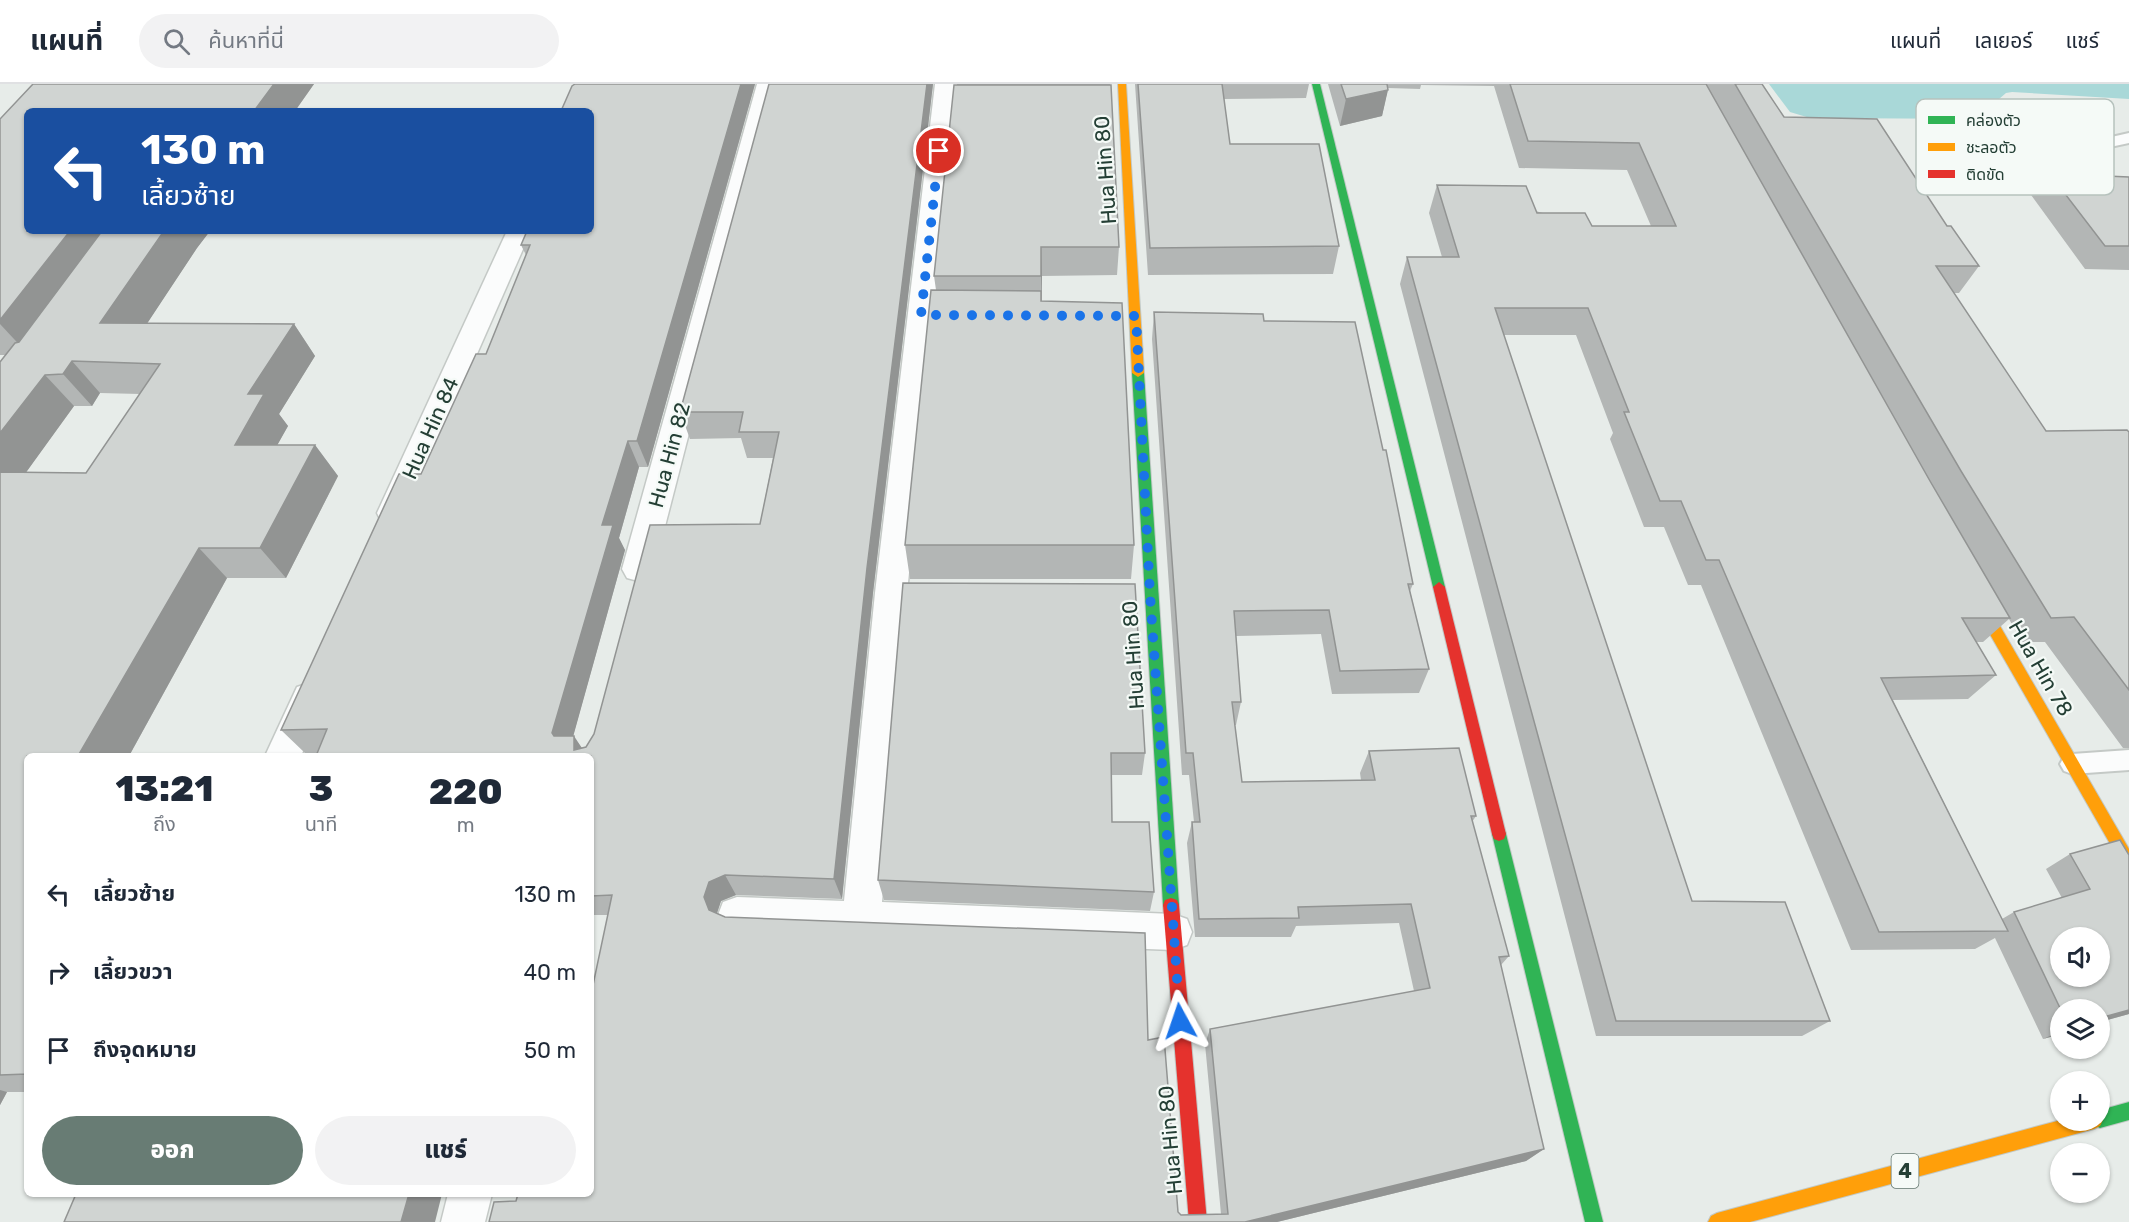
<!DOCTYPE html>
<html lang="th">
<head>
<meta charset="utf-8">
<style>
  :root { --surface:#fff; --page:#f2f2f3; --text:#1f2937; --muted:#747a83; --line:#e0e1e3; --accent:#687c74 }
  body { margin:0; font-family:Rubik,"Noto Sans Thai",sans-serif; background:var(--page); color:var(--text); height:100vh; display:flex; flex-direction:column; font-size:22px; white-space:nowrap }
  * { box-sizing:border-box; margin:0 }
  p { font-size:20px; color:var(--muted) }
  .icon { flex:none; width:33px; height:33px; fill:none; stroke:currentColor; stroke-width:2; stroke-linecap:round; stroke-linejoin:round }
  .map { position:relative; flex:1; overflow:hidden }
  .panel { position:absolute; left:24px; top:669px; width:570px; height:444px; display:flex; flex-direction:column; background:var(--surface); border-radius:9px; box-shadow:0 2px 4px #0004 }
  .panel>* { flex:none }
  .banner { position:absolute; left:24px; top:24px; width:570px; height:126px; border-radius:9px; box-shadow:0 2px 4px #0004; background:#1a4fa0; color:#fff; overflow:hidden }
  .controls { position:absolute; left:2050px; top:843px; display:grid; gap:12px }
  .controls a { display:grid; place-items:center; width:60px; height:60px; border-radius:50%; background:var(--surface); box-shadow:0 2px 4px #0004; font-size:30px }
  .pin { position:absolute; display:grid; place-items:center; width:51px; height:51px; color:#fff; margin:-26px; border:3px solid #fff; border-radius:50%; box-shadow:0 2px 6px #0007 }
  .me { position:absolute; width:66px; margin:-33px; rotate:355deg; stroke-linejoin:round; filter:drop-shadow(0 0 4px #0008) }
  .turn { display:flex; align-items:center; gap:21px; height:126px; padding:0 18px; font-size:27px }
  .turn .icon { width:78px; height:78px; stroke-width:2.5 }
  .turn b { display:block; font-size:42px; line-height:51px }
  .eta { display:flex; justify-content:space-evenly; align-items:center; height:102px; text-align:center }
  .eta b { font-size:36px; font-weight:800; line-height:42px }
  .cta { display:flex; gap:12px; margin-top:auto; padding:12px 18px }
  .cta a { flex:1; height:69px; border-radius:36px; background:var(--accent); color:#fff; font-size:24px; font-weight:800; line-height:69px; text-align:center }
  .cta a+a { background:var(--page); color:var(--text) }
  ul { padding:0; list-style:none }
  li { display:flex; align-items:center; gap:18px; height:78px; padding:0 18px }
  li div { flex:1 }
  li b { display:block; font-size:22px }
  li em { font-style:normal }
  header { display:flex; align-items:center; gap:36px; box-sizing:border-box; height:84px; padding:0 30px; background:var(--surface); border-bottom:2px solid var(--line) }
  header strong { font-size:28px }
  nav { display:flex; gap:33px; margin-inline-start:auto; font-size:21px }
  .search { width:420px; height:54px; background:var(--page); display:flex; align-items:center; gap:15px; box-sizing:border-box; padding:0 21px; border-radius:33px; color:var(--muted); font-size:22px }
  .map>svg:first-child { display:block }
  .water { fill:#a9d8d8 }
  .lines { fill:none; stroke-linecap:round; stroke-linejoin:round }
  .lane-casing { stroke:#c4c9c6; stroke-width:4 }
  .street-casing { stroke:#c4c9c6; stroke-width:3 }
  .fast-casing { stroke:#c2c9c6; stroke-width:2 }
  .slow-casing { stroke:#c2c9c6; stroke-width:2 }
  .jam-casing { stroke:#c2c9c6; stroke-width:2 }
  .lane { fill:#fbfcfc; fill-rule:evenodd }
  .street { fill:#fbfcfc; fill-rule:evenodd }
  .fast { fill:#30b455; fill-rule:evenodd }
  .slow { fill:#ff9f0a; fill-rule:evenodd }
  .jam { fill:#e5322d; fill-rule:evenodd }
  .wall { fill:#b3b6b5; fill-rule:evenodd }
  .shaded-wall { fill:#929493 }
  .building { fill:#d0d4d2; stroke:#929493; stroke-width:1.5; fill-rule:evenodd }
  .route { stroke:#1a73e8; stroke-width:10; stroke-dasharray:0 18 }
  .labels { text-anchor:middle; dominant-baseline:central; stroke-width:4.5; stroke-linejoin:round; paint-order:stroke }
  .shield { fill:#f5faf7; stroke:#63776f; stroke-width:1.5 }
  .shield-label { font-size:20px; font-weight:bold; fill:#243f35 }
  .street-label { font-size:21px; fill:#243f35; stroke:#f5faf7 }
  .key { fill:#f5faf7; stroke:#b6c2bd; stroke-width:1.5 }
  .key-label { font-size:16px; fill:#243f35 }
</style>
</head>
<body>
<header>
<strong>แผนที่</strong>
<div class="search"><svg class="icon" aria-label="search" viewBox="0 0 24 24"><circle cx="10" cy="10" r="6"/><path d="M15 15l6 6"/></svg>ค้นหาที่นี่</div>
<nav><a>แผนที่</a><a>เลเยอร์</a><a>แชร์</a></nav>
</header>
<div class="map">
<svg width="2129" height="1138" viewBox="0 0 2129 1138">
  <rect width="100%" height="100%" fill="#e7ece9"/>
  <path class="water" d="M1769 0H2129V15L2012 8 2006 9 1999 15 2005 28 2003 33 1993 35 1810 34 1790 28Z"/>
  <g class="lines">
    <g class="lane-casing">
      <g id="lane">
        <path d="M2129 49V59L2082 69 2074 64 2076 61Z"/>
        <path d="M2129 666V686L2072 690 2064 687 2060 680 2064 673 2072 670Z"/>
      </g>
    </g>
    <g class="street-casing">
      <g id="street">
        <path d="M757 0H779L654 485 649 494 638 497 627 494 622 485Z"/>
        <path d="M935 0H957L907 509 882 818 1173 830 1187 835 1192 848 1187 861 1173 866 737 849 723 844 718 831 723 818 737 813 844 817 875 509Z"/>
        <path d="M507 147H531L407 429 403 437 392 440 381 437 377 429Z"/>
        <path d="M309 599 321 603 326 613 301 672H265L297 603Z"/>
        <path d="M448 1110H492L485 1138H441Z"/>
      </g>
    </g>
    <g class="fast-casing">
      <g id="fast">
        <path d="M1312 0H1320L1445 503 1439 508 1433 503Z"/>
        <path d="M1138 285 1144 289 1179 821 1177 826 1171 828 1165 826 1163 821 1132 289Z"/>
        <path d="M1499 743 1504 745 1506 750 1603 1138H1585L1492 750 1494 745Z"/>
        <path d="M2129 1018V1036L2100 1044 2094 1041 2092 1036H2100V1026Z"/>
      </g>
    </g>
    <g class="slow-casing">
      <g id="slow">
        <path d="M1118 0H1126L1144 289 1138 293 1132 289Z"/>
        <path d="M1973 503 1978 504 2129 765V786L2124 784 1968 512 1967 508Z"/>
        <path d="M2100 1030 2103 1036 2100 1042 2094 1045 1750 1138H1708L1711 1132 1717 1129 2061 1036H2100Z"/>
      </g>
    </g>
    <g class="jam-casing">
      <g id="jam">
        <path d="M1439 498 1445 503 1506 750 1504 755 1499 757 1494 755 1492 750 1433 503Z"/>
        <path d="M1171 814 1177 816 1179 821 1207 1138H1189L1163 821 1165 816Z"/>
      </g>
    </g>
    <use href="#lane" class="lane"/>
    <use href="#street" class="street"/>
    <use href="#fast" class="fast"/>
    <use href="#slow" class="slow"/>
    <use href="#jam" class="jam"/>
  </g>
  <g class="wall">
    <path d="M33 0H314L295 27H27V147H210L197 164 147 239 294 240 315 272 279 330 288 342 277 361H315L338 392 286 494H227L129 672H27V1008H7L0 1021V278L6 271H0V35ZM100 309 140 310 86 389 26 388 74 322H92Z"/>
    <path d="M575 0H755L648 383H639L619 454 625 466 573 652 582 664 586 663 760 440 773 374H747L741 354 690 355 680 328 769 0H933L873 509 842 815 736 811 721 817 717 829 725 833 1148 956 1178 1128 1181 1131 1221 1130 1205 960 1210 945 1414 907 1399 839 1296 842 1291 853H1195L1187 759 1192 738H1194L1189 691H1182L1152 255 1154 228 1264 237 1383 366 1413 500 1410 507 1429 585 1419 609 1332 610 1321 550 1236 552 1241 618 1236 641H1235L1242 698 1361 696 1360 689 1369 667 1476 732 1472 738 1509 872 1501 881 1544 1065 1526 1077 1277 1138H489L516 1117 593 901 608 831H591V672L305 669 281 646 486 270 526 171 521 161 591 147Z"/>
    <path d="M957 0H1110L1119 163 1117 191 1042 192V217L1134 461 1131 495H910L905 461 936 206 934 192Z"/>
    <path d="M1135 0H1309L1306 14 1224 15 1230 60 1339 162 1333 190 1148 191Z"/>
    <path d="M1328 0H1762L1784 33 1947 142 1979 182 1959 209H1954L2046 347 2129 348V664H2123L2045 558H2022L2009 535 1983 558H1976L1996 591 1968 615 1893 616 2002 835 2014 828 2062 814 2046 785 2070 770 2129 771V930L2100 938V926H2061V950L2043 955 1995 854 1975 865 1851 866 1701 501H1688L1664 443H1644L1610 355 1613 349 1576 251H1504L1692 817 1830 937 1802 952H1596L1400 200 1407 173H1442L1429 129 1437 101 1592 142H1651L1627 86 1519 84 1494 2 1421 1 1420 5 1388 4 1382 32 1340 42Z"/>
    <path d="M2023 55 2106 92 2129 93V186L2085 185 2007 78Z"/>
    <path d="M903 499 1145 669 1142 691H1112V738L1154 808 1150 827 884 816 878 796Z"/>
  </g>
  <g class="shaded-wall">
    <path d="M274 0H314L295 27H254Z"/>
    <path d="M741 0H755L648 383 637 357Z"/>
    <path d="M927 0H933L873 509 842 815 834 795 867 484Z"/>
    <path d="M1388 6 1382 32 1340 42 1346 15Z"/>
    <path d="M70 147H120L28 270 0 240V236Z"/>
    <path d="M164 147H210L197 164 127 270 100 239Z"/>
    <path d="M1041 163 1042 192 1041 221Z"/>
    <path d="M294 240 315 272 279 330 288 342 260 392 235 361 248 310Z"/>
    <path d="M72 277 100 309 92 322 63 290Z"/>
    <path d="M45 291 74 322 4 419 0 415V349Z"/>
    <path d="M628 357 639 383 619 454 625 466 568 671 552 649 602 441Z"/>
    <path d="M315 361 338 392 286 494 260 464Z"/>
    <path d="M199 464 227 494 129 672H78Z"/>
    <path d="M574 652 587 672 574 666Z"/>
    <path d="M725 791 736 811 721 817 716 832 709 826 704 813 709 798Z"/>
    <path d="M2129 926V930L2100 938V934Z"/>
    <path d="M2061 947V950L2043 955Z"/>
    <path d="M0 1006 7 1008 0 1021Z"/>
    <path d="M1544 1065 1526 1077 1277 1138H1245Z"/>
    <path d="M409 1110H442L435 1138H401Z"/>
  </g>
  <g class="building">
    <path d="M33 0H274L254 27H27V147H70L0 236V35Z"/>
    <path d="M575 0H741L637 357H628L602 441H613L552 649 554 652H574V666L586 663 594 650 650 441 760 440 779 348H739L743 328H680L769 0H927L867 484 834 795 725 791 709 798 704 813 709 826 725 833 1145 849 1148 956 1164 953 1178 1128 1181 1131 1228 1130 1210 945 1430 904 1411 820 1298 823 1299 834 1199 835 1192 738H1200L1193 669H1186L1154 228 1263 230 1264 237 1355 238 1383 366H1386L1413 500H1408L1429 585 1340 587 1329 526 1234 527 1241 618H1232L1242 698 1375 696 1369 667 1459 664 1476 732H1471L1509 872 1499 873 1544 1065 1245 1138H489L494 1118 516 1117 518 1110H591V901H593L612 811 591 812V672H316L327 645 281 646 399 390H421L476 270H486L530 161H521L527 147H591V27H561L572 2Z"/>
    <path d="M1138 0H1222L1230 60H1319L1339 162 1150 164Z"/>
    <path d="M1341 0H1387L1388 6 1346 15Z"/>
    <path d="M1510 0H1706L1930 397 2010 534H1962L1996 591 1881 594 2008 847 1879 848 1719 476H1706L1681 417H1660L1624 328H1629L1588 224H1495L1692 817 1785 818 1830 937H1616L1407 173H1459L1437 101 1526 102 1537 129H1585L1592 142H1676L1639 59 1528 57Z"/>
    <path d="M1735 0H1762L1784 33 1877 35 1947 142H1951L1979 182H1936L2046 347 2127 346 2129 348V606L2074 533 2051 534 1961 387Z"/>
    <path d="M954 1H1111L1119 163H1041V192H934Z"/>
    <path d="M2023 55 2077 57 2106 92 2129 93V162H2105Z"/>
    <path d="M102 147H164L100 239 294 240 248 310H264L235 361H315L260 464H199L78 672H27V990L0 991V388L86 389 160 280 72 277 63 290 45 291 0 349V278L15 259 19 258Z"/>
    <path d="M931 206 1041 207V217L1122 219 1134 461H905Z"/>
    <path d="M903 499 1135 500 1145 669H1111L1112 738H1149L1154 808 878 796Z"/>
    <path d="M2120 756 2129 771V926L2100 934V926H2061L2014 828 2090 805 2070 770ZM2061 854H2100V892H2061Z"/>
    <path d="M76 1110H409L401 1138H64Z"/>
  </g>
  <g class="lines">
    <path class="route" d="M939 67 921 231 1136 232 1150 510 1180 937"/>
  </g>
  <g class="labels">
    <rect class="shield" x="1891.5" y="1070" width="27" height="34" rx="4.5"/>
    <g class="shield-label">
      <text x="1905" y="1087">4</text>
    </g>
    <g class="street-label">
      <text transform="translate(1105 86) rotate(-94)">Hua Hin 80</text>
      <text transform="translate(430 344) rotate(-66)">Hua Hin 84</text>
      <text transform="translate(669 371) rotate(-75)">Hua Hin 82</text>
      <text transform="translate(1133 571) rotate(-94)">Hua Hin 80</text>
      <text transform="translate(2041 584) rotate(60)">Hua Hin 78</text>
      <text transform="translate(1170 1056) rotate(-95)">Hua Hin 80</text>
    </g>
  </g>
  <rect x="1916" y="15" width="198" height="96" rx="9" class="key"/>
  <rect x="1928" y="32" width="27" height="8" fill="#30b455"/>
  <rect x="1928" y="59" width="27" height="8" fill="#ff9f0a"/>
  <rect x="1928" y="86" width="27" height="8" fill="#e5322d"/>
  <g class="key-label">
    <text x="1966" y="42">คล่องตัว</text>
    <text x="1966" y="69">ชะลอตัว</text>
    <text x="1966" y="96">ติดขัด</text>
  </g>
</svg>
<div class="controls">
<a><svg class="icon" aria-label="sound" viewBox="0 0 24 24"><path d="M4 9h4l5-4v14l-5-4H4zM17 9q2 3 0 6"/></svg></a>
<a><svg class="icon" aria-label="layers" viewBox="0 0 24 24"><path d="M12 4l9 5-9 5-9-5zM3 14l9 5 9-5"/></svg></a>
<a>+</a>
<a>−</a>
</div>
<div class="pin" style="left:939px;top:67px;background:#d93025"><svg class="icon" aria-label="arrive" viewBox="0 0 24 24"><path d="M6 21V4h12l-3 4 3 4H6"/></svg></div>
<svg class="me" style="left:1180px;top:937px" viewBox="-20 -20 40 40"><path d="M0-17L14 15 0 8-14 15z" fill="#1a73e8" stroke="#fff" stroke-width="4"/></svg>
<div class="banner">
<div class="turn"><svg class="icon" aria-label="left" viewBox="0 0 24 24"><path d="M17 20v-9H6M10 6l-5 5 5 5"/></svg><div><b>130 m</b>เลี้ยวซ้าย</div></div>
</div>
<section class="panel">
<div class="eta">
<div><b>13:21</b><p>ถึง</p></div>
<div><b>3</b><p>นาที</p></div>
<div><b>220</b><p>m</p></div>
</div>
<ul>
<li><svg class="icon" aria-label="left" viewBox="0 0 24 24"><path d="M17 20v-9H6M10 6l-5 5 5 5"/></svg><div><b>เลี้ยวซ้าย</b></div><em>130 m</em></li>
<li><svg class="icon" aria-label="right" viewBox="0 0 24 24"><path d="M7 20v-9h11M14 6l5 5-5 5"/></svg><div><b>เลี้ยวขวา</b></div><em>40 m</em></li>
<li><svg class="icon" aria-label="arrive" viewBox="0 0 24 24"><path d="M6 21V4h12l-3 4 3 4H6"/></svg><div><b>ถึงจุดหมาย</b></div><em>50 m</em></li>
</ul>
<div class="cta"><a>ออก</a><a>แชร์</a></div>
</section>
</div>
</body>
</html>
